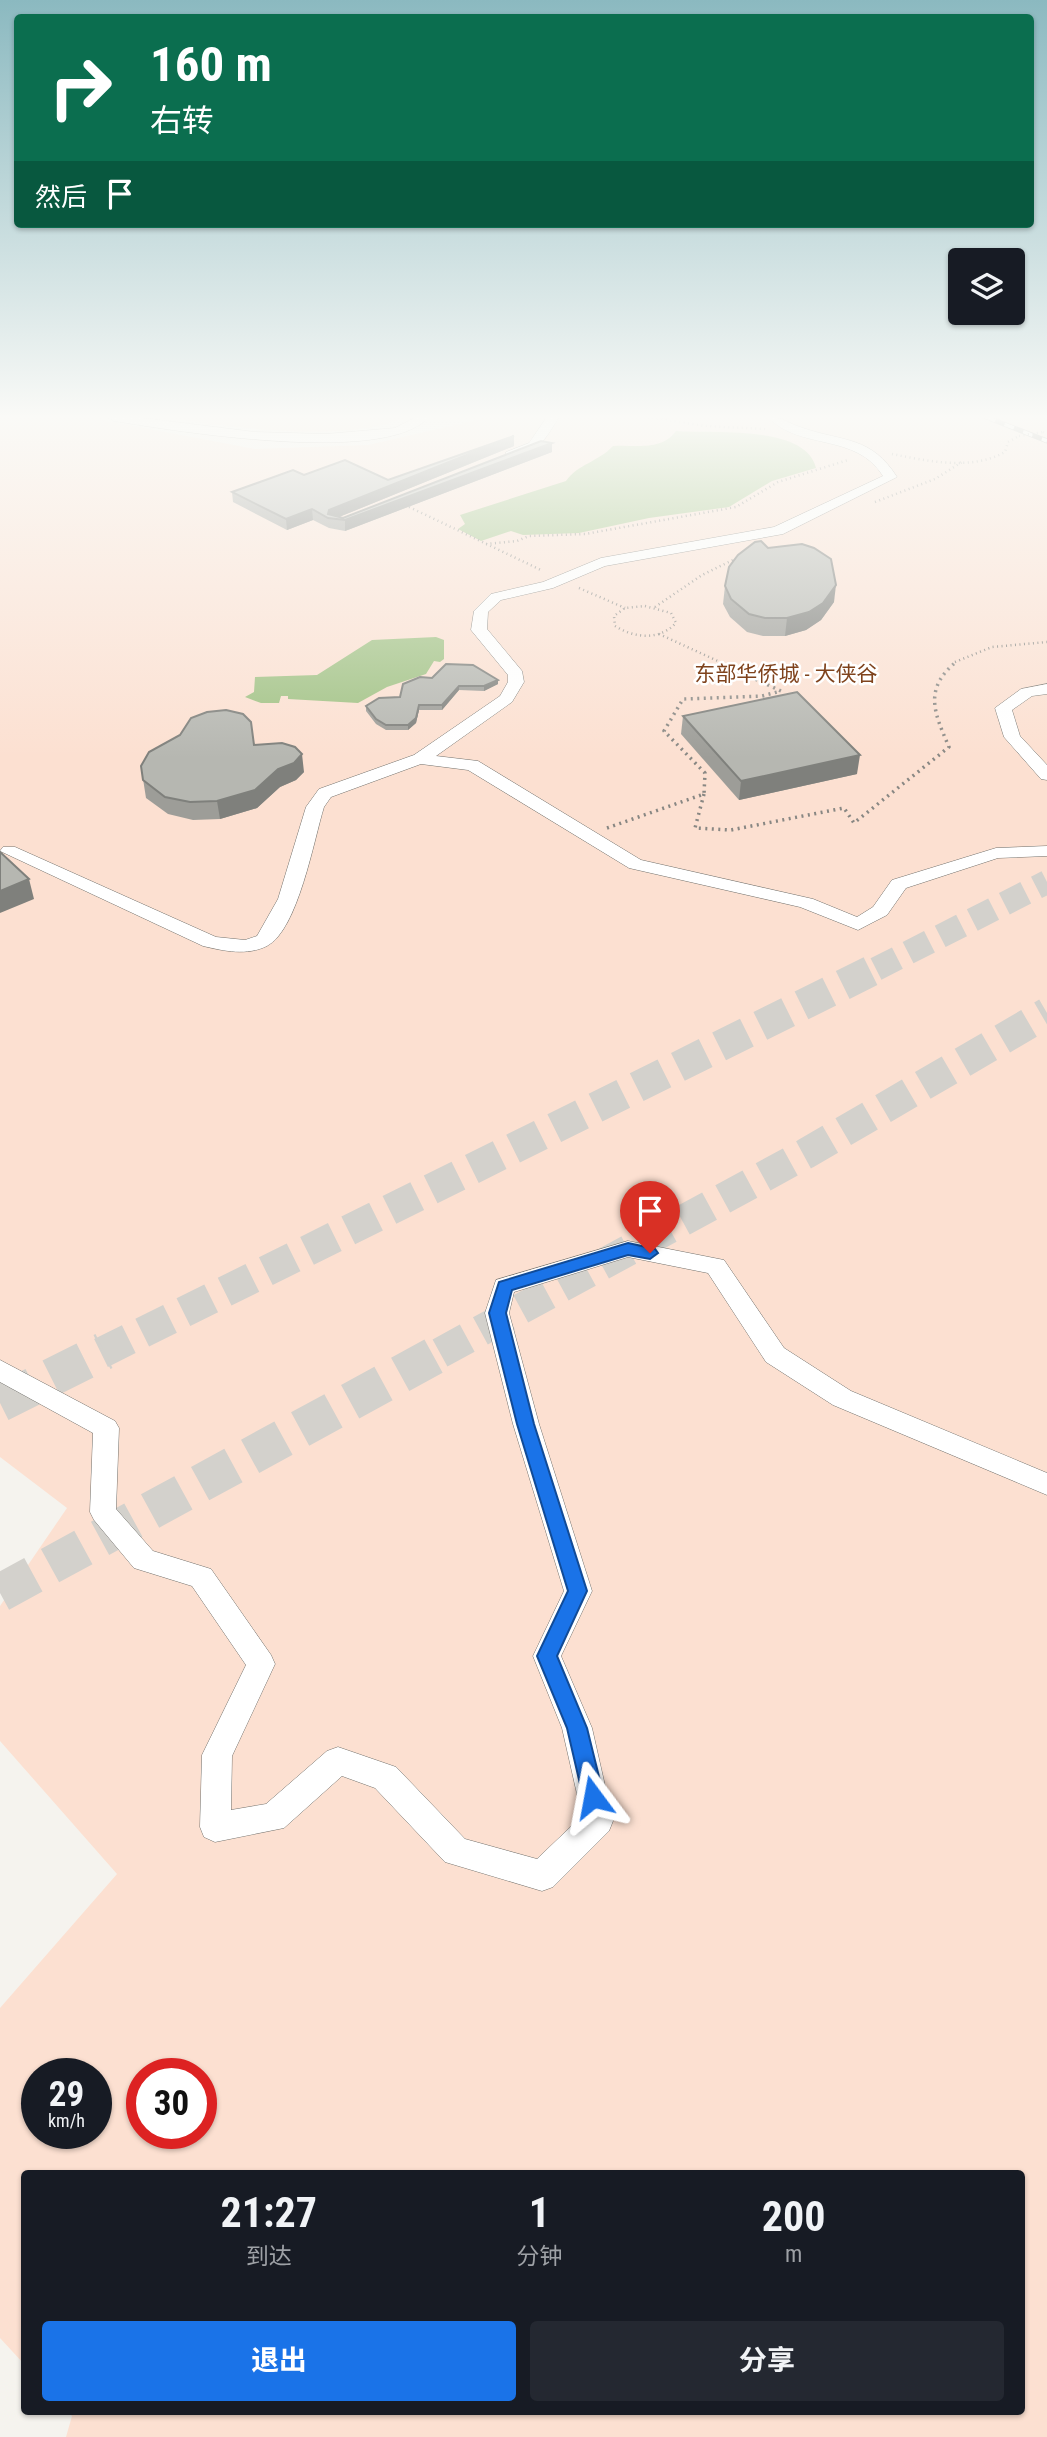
<!DOCTYPE html>
<html lang="zh">
<head>
<meta charset="utf-8">
<style>
  :root { --surface:#171b24; --page:#242831; --text:#f1f3f6; --muted:#9ea1a6; --accent:#1a73e8 }
  body { margin:0; font-family:"Roboto Condensed","Noto Sans SC",sans-serif; background:var(--page); color:var(--text); height:100vh; display:flex; flex-direction:column; font-size:26px; white-space:nowrap }
  * { box-sizing:border-box; margin:0 }
  p { font-size:23px; color:var(--muted) }
  .icon { flex:none; width:38px; height:38px; fill:none; stroke:currentColor; stroke-width:2; stroke-linecap:round; stroke-linejoin:round }
  .map { position:relative; flex:1; overflow:hidden }
  .panel { position:absolute; left:21px; top:2170px; width:1004px; height:245px; display:flex; flex-direction:column; background:var(--surface); border-radius:7px; box-shadow:0 2px 5px #0004 }
  .panel>* { flex:none }
  .banner { position:absolute; left:14px; top:14px; width:1020px; height:214px; border-radius:7px; box-shadow:0 2px 5px #0004; background:#0b6e4f; color:#fff; overflow:hidden }
  .tools { position:absolute; left:948px; top:248px; display:grid; gap:14px }
  .tools a { display:grid; place-items:center; width:77px; height:77px; border-radius:7px; background:var(--surface); box-shadow:0 2px 5px #0004; font-size:35px }
  .speed { position:absolute; left:21px; top:2058px; display:flex; gap:14px; font-size:35px; font-weight:700; text-align:center }
  .speed>* { display:grid; place-content:center; width:91px; height:91px; border-radius:50%; background:var(--surface); box-shadow:0 2px 5px #0004; line-height:1 }
  .speed small { font-size:18px; font-weight:400 }
  .speed .limit { border:10px solid #d22; background:#fff; color:#111 }
  .pin { position:absolute; display:grid; place-items:center; width:60px; height:60px; color:#fff; margin:-72px -30px; border-radius:50% 50% 50% 0; rotate:-45deg; box-shadow:0 0 7px #0007 }
  .pin .icon { rotate:45deg }
  .me { position:absolute; width:77px; margin:-38px; rotate:347deg; stroke-linejoin:round; filter:drop-shadow(0 0 5px #0008) }
  .turn { display:flex; align-items:center; gap:24px; height:147px; padding:0 21px; font-size:32px }
  .turn .icon { width:91px; height:91px; stroke-width:2.5 }
  .turn b { display:block; font-size:49px; line-height:60px }
  .then { display:flex; align-items:center; height:66px; padding:0 21px; background:#0003; gap:14px; font-size:26px }
  .eta { display:flex; justify-content:space-evenly; align-items:center; height:119px; text-align:center }
  .eta b { font-size:42px; font-weight:700; line-height:49px }
  .primary-button { display:flex; gap:14px; margin-top:auto; padding:14px 21px }
  .primary-button a { flex:1; height:80px; border-radius:7px; background:var(--accent); color:#fff; font-size:28px; font-weight:700; line-height:80px; text-align:center }
  .primary-button a+a { background:var(--page); color:var(--text) }
  .map>svg:first-child { display:block }
  .green { fill:#fce0d1; fill-rule:evenodd }
  .water { fill:#a0c183 }
  .lines { fill:none; stroke-linecap:round; stroke-linejoin:round }
  .highway-tunnel-far2 { stroke:#d3d1cc; stroke-width:24; stroke-dasharray:24 12; stroke-linecap:butt }
  .highway-tunnel-far1 { stroke:#d3d1cc; stroke-width:31; stroke-dasharray:31 15; stroke-linecap:butt }
  .highway-tunnel { stroke:#d3d1cc; stroke-width:38; stroke-dasharray:38 19; stroke-linecap:butt }
  .minor-casing { stroke:#73726d; stroke-width:1 }
  .path-far1 { stroke:#888783; stroke-width:2.5; stroke-dasharray:1 3.5; stroke-linecap:butt }
  .path { stroke:#888783; stroke-width:3.5; stroke-dasharray:2 4.5; stroke-linecap:butt }
  .minor { fill:#fff; fill-rule:evenodd }
  .rail-casing { stroke:#6a6965; stroke-width:5 }
  .rail { stroke:#fff; stroke-width:3.5; stroke-dasharray:10; stroke-linecap:butt }
  .path-bridge { stroke:#888783; stroke-width:2.5; stroke-dasharray:1 3.5; stroke-linecap:butt }
  .wall { fill:#9d9d98 }
  .shaded-wall { fill:#7f807c }
  .building { fill:#b6b7b1; stroke:#7f807c; stroke-width:2 }
  .route { fill:#1a73e8; stroke:#114b97; stroke-width:2 }
  .labels { text-anchor:middle; dominant-baseline:central; stroke-width:5; stroke-linejoin:round; paint-order:stroke }
  .far-park-label { font-size:21px; fill:#7f431d; stroke:#fff }
</style>
</head>
<body>
<div class="map">
<svg width="1047" height="2437" viewBox="0 0 1047 2437">
  <rect width="100%" height="100%" fill="#f5f3ee"/>
  <g class="green">
    <path d="M0 417 91 418 255 449 368 445 490 417H1047V2437H66L72 2416 68 2412H1022V2174H24V2364L0 2338V2008L117 1874 0 1741V1606L67 1508 0 1457ZM37 2074H96V2133H37ZM142 2074H201V2133H142Z"/>
    <path d="M164 417H405C350 444 225 427 164 417Z"/>
  </g>
  <g class="water">
    <path d="M676 431C712 434 806 424 816 468L772 481 729 507 649 518 579 533 523 535 511 531 481 541 458 529 465 524 460 515 566 481C578 464 598 462 613 446 634 444 661 452 676 431Z"/>
    <path d="M436 637 444 640V659L440 662 434 661 426 674 387 687 358 703 288 699V696H281L279 703H261L245 697 254 692 255 677 317 675 372 640Z"/>
  </g>
  <g class="lines">
    <path class="highway-tunnel-far2" d="M876 969 1047 882"/>
    <g class="highway-tunnel-far1">
      <path d="M101 1353 879 967"/>
      <path d="M440 1353 805 1154 1047 1013"/>
    </g>
    <g class="highway-tunnel">
      <path d="M0 1403 104 1351"/>
      <path d="M0 1593 443 1351"/>
    </g>
    <g class="minor-casing">
      <g id="minor">
        <path d="M108 417H135L255 432 326 434 395 428 416 417H429C386 466 176 431 114 421Z"/>
        <path d="M547 417H559C547 436 534 462 506 458V452L529 443Z"/>
        <path d="M768 417C782 416 789 424 803 428 844 442 871 436 897 477L783 534 605 566 553 588 501 600 488 612 487 629 522 671 524 682 512 702 436 756 478 761 641 860 813 899 857 917 873 907 892 880 996 848 1047 846V856L998 858 906 888 887 915 858 930 800 907 629 868 468 770 421 764 331 797 324 807C314 839 298 930 267 946 247 956 224 951 203 946L0 851 3 847H15L216 937 245 940 257 936 278 899 306 807 319 789 414 755 500 696 508 682V675L471 630 474 611 491 594 543 582 601 558 774 527 883 476C856 432 799 451 768 417Z"/>
        <path d="M1047 684V694L1032 696 1012 710 1020 736 1047 765V780L1041 779 1004 737 995 708 1021 689Z"/>
        <path d="M628 1241 724 1260 784 1348 851 1391 1047 1473V1495L833 1405 766 1362 708 1273 628 1257 514 1292 509 1313 539 1424 592 1591 561 1656 592 1728 613 1821 609 1831 553 1887 542 1891 445 1862 375 1788 342 1776 284 1828 215 1842 204 1837 200 1827 202 1755 246 1665 192 1586 134 1568 94 1520 90 1512 93 1433 0 1382V1360L115 1421 119 1428 116 1509 153 1551 211 1569 271 1655 275 1664 232 1756 231 1810 266 1804 327 1751 338 1747 396 1767 465 1839 537 1859 582 1816 562 1728 533 1656 564 1591 513 1424 485 1313 496 1280Z"/>
      </g>
    </g>
    <g class="path-far1">
      <path d="M648 417 705 426 765 429"/>
      <path d="M1043 432 1047 434"/>
      <path d="M892 454C928 461 971 471 1005 452L1008 442 1019 436"/>
      <path d="M875 502 935 479 962 462"/>
      <path d="M405 505 543 571"/>
      <path d="M486 544 517 541 529 536 585 534 736 507 778 482 848 460"/>
      <path d="M579 588 625 608"/>
      <path d="M645 606 671 613 676 623C659 641 634 638 615 626L614 616 625 608Z"/>
      <path d="M655 607 702 575 739 557"/>
      <path d="M659 634 720 662"/>
      <path d="M955 662 992 647 1047 642"/>
    </g>
    <g class="path">
      <path d="M704 794 695 828 731 830 844 808 854 823 949 747C934 712 923 689 957 661"/>
      <path d="M607 828 704 794 705 773 664 731 683 699 762 696 781 691 716 661"/>
    </g>
    <use href="#minor" class="minor"/>
    <g class="rail-casing">
      <path id="rail" d="M986 417 1047 441"/>
    </g>
    <use href="#rail" class="rail"/>
    <path class="path-bridge" d="M1019 436 1043 432"/>
  </g>
  <g class="wall">
    <path d="M514 436V446L339 517 343 518 552 443V452L345 531 329 528 313 520 287 530 233 502 232 492 304 475 388 480Z"/>
    <path d="M768 548 834 602 821 620 806 630 785 636H763L747 632 730 617 723 604 725 586Z"/>
    <path d="M498 680V684L484 691 459 690 442 710H419L416 723 408 730H386L376 724 366 711V706L400 697 403 684Z"/>
    <path d="M683 716 857 774 739 800 681 734Z"/>
    <path d="M254 745 304 772 296 780 280 787 257 808 220 819 193 820 168 814 146 798 141 766Z"/>
  </g>
  <g class="shaded-wall">
    <path d="M514 436V446L334 519 328 514 329 510Z"/>
    <path d="M552 443V452L345 531V520Z"/>
    <path d="M312 509 313 520 287 530 286 519Z"/>
    <path d="M836 585 834 602 821 620 806 630 785 636 787 618Z"/>
    <path d="M498 680V684L484 691V686Z"/>
    <path d="M459 686V690L442 710V705Z"/>
    <path d="M419 705V710L416 723 408 730V725Z"/>
    <path d="M302 754 304 772 296 780 280 787 257 808 220 819 217 801 278 769Z"/>
    <path d="M860 755 857 774 739 800 741 781Z"/>
    <path d="M29 879 34 899 0 913V891Z"/>
  </g>
  <g class="building">
    <path d="M514 436 329 510 328 514 343 518 541 441 552 443 345 520 328 518 312 509 286 519 232 492 293 470 304 475 345 460 388 480Z"/>
    <path d="M761 541 768 548 802 544 814 548 831 559 836 585 823 603 809 612 787 618H765L749 614 731 599 725 586 729 567 738 555 755 542Z"/>
    <path d="M446 664 473 665 498 680 484 686H459L442 705H419L416 718 408 725H386L376 719 366 706 379 698 400 697 403 684 420 677 432 678Z"/>
    <path d="M797 692 860 755 741 781 683 716Z"/>
    <path d="M226 710 243 714 251 722 254 745 282 743 295 747 302 754 294 763 278 769 255 790 217 801 190 802 165 797 143 780 141 766 149 752 180 735 191 718 207 712Z"/>
    <path d="M0 852 29 879 0 891Z"/>
  </g>
  <linearGradient id="sky" x2="0" y2="1"><stop stop-color="#8bb9c0"/><stop offset="0.55" stop-color="#fafaf7"/><stop offset="1" stop-color="#fafaf7" stop-opacity="0"/></linearGradient>
  <rect width="1047" height="758" fill="url(#sky)"/>
  <path class="route" d="M628 1243 655 1249 658 1253 650 1259 628 1255 512 1290 506 1313 534 1424 587 1591 557 1656 587 1728 604 1797 601 1805 593 1808 586 1805 583 1797 567 1728 537 1656 568 1591 517 1424 489 1313 499 1282Z"/>
  <g class="labels">
    <g class="far-park-label">
      <text x="786" y="674">东部华侨城 - 大侠谷</text>
    </g>
  </g>
</svg>
<div class="tools">
<a><svg class="icon" aria-label="layers" viewBox="0 0 24 24"><path d="M12 4l9 5-9 5-9-5zM3 14l9 5 9-5"/></svg></a>
</div>
<div class="speed"><div>29<small>km/h</small></div><div class="limit">30</div></div>
<div class="pin" style="left:650px;top:1253px;background:#d93025"><svg class="icon" aria-label="arrive" viewBox="0 0 24 24"><path d="M6 21V4h12l-3 4 3 4H6"/></svg></div>
<svg class="me" style="left:593px;top:1797px" viewBox="-20 -20 40 40"><path d="M0-17L14 15 0 8-14 15z" fill="#1a73e8" stroke="#fff" stroke-width="4"/></svg>
<div class="banner">
<div class="turn"><svg class="icon" aria-label="right" viewBox="0 0 24 24"><path d="M7 20v-9h11M14 6l5 5-5 5"/></svg><div><b>160 m</b>右转</div></div>
<div class="then">然后<svg class="icon" aria-label="arrive" viewBox="0 0 24 24"><path d="M6 21V4h12l-3 4 3 4H6"/></svg></div>
</div>
<section class="panel">
<div class="eta">
<div><b>21:27</b><p>到达</p></div>
<div><b>1</b><p>分钟</p></div>
<div><b>200</b><p>m</p></div>
</div>
<div class="primary-button"><a>退出</a><a>分享</a></div>
</section>
</div>
</body>
</html>
